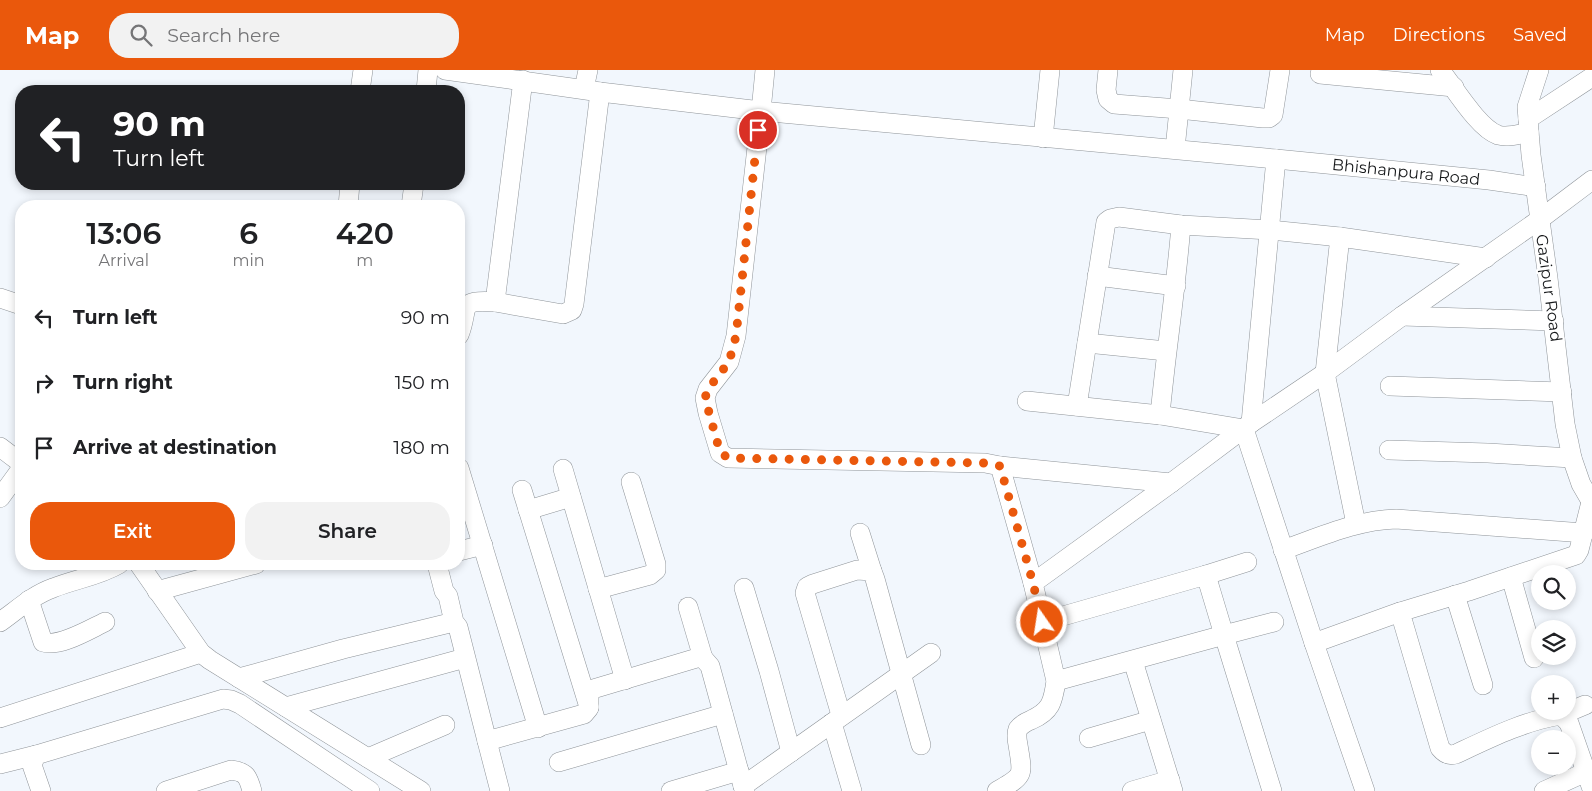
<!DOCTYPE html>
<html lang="en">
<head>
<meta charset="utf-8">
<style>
  :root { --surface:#fff; --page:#f2f2f2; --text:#202124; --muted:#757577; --accent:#ea580c }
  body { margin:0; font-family:Montserrat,sans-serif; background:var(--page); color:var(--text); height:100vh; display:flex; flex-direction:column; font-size:19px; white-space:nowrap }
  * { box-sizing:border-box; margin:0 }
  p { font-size:16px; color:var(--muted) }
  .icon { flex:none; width:28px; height:28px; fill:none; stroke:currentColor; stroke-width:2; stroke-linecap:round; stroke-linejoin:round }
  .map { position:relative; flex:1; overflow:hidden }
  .sheet { position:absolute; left:15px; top:130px; width:450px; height:370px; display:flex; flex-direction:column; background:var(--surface); border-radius:20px; box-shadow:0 2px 8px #0003 }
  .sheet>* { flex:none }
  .hud { position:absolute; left:15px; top:15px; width:450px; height:105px; border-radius:20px; box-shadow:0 2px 8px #0003; background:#202124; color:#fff; overflow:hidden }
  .controls { position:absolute; left:1531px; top:495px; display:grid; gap:10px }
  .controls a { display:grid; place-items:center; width:45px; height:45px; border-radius:50%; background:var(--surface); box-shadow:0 2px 8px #0003; font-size:25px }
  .pin { position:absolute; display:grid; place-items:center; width:42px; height:42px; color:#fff; margin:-21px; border:2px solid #fff; border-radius:50%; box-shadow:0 1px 5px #0007 }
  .me { position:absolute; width:55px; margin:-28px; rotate:347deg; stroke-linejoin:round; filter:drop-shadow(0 0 4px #0008) }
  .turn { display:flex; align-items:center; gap:18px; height:105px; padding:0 15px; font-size:22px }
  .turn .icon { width:65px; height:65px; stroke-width:2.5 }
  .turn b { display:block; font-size:35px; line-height:42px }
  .eta { display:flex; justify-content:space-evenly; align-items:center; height:85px; text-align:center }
  .eta b { font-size:30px; font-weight:600; line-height:35px }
  .button { display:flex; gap:10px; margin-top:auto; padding:10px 15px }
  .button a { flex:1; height:58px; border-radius:20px; background:var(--accent); color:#fff; font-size:20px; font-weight:600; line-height:58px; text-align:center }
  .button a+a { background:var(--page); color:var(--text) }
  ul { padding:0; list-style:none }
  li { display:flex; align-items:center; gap:15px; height:65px; padding:0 15px }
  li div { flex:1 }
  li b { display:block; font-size:19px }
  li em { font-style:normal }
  header { display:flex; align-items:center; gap:30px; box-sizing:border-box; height:70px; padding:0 25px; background:var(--accent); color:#fff }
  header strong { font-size:24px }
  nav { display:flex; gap:28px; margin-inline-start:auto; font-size:18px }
  .search { width:350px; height:45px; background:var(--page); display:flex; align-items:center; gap:12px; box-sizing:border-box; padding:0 18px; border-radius:20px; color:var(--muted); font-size:19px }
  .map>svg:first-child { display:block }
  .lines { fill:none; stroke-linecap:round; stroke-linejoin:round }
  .minor-casing { stroke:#8f9499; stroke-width:20 }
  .minor { stroke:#fff; stroke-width:19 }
  .route { stroke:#ea580c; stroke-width:9; stroke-dasharray:0 16.2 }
  .labels { text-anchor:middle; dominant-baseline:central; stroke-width:4; stroke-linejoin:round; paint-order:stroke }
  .street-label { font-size:16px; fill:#17191b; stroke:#fff }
</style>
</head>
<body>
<header>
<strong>Map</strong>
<div class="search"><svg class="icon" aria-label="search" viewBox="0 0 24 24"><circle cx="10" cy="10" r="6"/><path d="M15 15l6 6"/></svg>Search here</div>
<nav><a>Map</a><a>Directions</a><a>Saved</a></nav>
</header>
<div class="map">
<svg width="1592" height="721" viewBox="0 0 1592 721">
  <rect width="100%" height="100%" fill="#f2f7fd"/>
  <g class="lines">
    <g class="minor-casing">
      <g id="minor">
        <path d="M445 0 600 22 761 41 736 266 729 292 708 319 705 328 708 343 720 383 728 388 985 393 1000 396 1033 513"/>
        <path d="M765 0 761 41 1276 89 1251 353"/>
        <path d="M1108 0 1106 20 1108 29 1114 34 1179 39 1263 48H1269L1273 45 1280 0"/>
        <path d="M1440 0C1454 17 1478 58 1498 65 1508 68 1519 64 1529 62"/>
        <path d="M1539 0 1527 37 1531 85 1548 208 1565 354 1572 388 1581 414 1592 433"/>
        <path d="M1320 4 1454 17"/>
        <path d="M584 19 588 0"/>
        <path d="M360 21 363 0"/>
        <path d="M426 21 428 0"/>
        <path d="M1528 49 1592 7"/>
        <path d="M1043 68 1050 0"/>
        <path d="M1175 79 1183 0"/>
        <path d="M1276 89 1489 110 1536 117"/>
        <path d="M348 136 350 114"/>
        <path d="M411 136 414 114"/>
        <path d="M1340 167 1325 303 1356 454"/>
        <path d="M1097 206 1176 216"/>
        <path d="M0 228 21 235"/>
        <path d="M495 232 563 244 572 240 574 234 600 22"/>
        <path d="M1402 246 1554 251"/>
        <path d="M459 265C470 238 456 229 495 232L523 10"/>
        <path d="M1087 273 1166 281"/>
        <path d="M1390 316 1562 322"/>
        <path d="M1027 331 1160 345 1244 359 1314 573 1365 721"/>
        <path d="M1077 336 1106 152 1110 149 1119 147 1181 155 1270 160 1340 167 1486 188"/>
        <path d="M1160 345C1166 281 1176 219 1181 155"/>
        <path d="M0 377 21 393"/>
        <path d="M1389 380 1488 383 1572 388"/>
        <path d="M1000 396 1171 413"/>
        <path d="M459 398 538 658"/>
        <path d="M563 399 625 610"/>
        <path d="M522 420 589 637"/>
        <path d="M0 428 21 399"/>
        <path d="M1591 432 1579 480 1576 485 1469 521 1400 542 1440 678C1445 684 1449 686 1456 684 1490 668 1524 651 1561 645L1569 653 1586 702 1592 700"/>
        <path d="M528 440 571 427"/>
        <path d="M860 463 872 501"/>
        <path d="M1283 480C1320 467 1357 450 1396 449L1584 463"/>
        <path d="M459 481 483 475"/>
        <path d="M139 494 201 583 210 590 421 721"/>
        <path d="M437 494 444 521 448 526 454 552 458 557 487 671 584 644 589 638V622L593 619 697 588H703L710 596 743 716"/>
        <path d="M1206 505 1247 492"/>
        <path d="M1511 507 1534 588"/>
        <path d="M744 518 769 601 791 682"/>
        <path d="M598 519 650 505 656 500V494L631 412"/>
        <path d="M157 521 256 494"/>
        <path d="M1455 525 1483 615"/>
        <path d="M29 530 43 572C59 578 90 559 105 552"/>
        <path d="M688 537 703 588"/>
        <path d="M0 552C17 540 33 525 53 518 75 509 99 506 119 494"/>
        <path d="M1042 552 1206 505 1224 565 1056 611"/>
        <path d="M1314 573 1400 542"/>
        <path d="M1133 591 1173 721"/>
        <path d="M239 608 343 579 454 552"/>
        <path d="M286 637 465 588"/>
        <path d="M841 645 805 523 807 517 813 514 857 500 872 501 875 509 921 675"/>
        <path d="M1561 645 1585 635"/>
        <path d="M0 648 201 583"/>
        <path d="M832 653 852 721"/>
        <path d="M1089 668 1151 650"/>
        <path d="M487 671 500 721"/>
        <path d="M368 688 445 655"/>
        <path d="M559 692 723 644"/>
        <path d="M0 694 36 685"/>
        <path d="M41 721 32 695 36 685 223 629 231 630 240 634 370 721"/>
        <path d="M166 721 231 700C246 702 248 706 252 721"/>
        <path d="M671 721 739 701"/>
        <path d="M745 721 743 716 931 583"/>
        <path d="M997 721C1025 705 1023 706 1018 675 1017 670 1016 664 1018 659 1021 655 1026 652 1031 650 1051 641 1053 632 1056 611L1033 513 1171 413 1251 353 1325 303 1402 246 1539 150 1592 110"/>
        <path d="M1132 721 1170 710"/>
        <path d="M1272 721 1224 565 1274 552"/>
        <path d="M1544 721 1586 702 1592 719"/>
      </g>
    </g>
    <use href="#minor" class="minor"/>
  </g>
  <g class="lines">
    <path class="route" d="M758 60 736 266 729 292 708 319 705 328 720 382 728 388 985 393 1000 396 1033 513 1042 552"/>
  </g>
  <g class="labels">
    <g class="street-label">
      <text transform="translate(1406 102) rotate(6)">Bhishanpura Road</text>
      <text transform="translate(1549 218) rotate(82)">Gazipur Road</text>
    </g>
  </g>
</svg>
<div class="controls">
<a><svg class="icon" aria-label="search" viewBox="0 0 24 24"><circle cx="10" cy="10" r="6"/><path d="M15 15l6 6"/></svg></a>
<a><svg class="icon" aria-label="layers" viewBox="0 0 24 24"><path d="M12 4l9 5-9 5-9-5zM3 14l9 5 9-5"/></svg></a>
<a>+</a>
<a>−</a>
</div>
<div class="pin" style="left:758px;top:60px;background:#d93025"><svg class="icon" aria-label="arrive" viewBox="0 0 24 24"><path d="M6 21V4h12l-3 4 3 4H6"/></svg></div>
<svg class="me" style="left:1042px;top:552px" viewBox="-20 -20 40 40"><circle r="17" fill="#ea580c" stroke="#fff" stroke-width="3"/><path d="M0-11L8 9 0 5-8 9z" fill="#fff"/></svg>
<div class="hud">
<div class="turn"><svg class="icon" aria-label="left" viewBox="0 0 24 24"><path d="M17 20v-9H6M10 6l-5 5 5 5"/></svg><div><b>90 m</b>Turn left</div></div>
</div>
<section class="sheet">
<div class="eta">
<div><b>13:06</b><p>Arrival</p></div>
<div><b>6</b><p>min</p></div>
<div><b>420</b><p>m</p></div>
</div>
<ul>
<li><svg class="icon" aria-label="left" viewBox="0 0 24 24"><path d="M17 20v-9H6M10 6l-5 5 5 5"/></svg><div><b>Turn left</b></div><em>90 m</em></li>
<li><svg class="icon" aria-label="right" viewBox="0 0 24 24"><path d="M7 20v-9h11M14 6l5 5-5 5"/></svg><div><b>Turn right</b></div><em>150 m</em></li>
<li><svg class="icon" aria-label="arrive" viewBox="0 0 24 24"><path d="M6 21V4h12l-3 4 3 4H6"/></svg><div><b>Arrive at destination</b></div><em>180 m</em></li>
</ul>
<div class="button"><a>Exit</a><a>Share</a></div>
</section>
</div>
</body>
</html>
